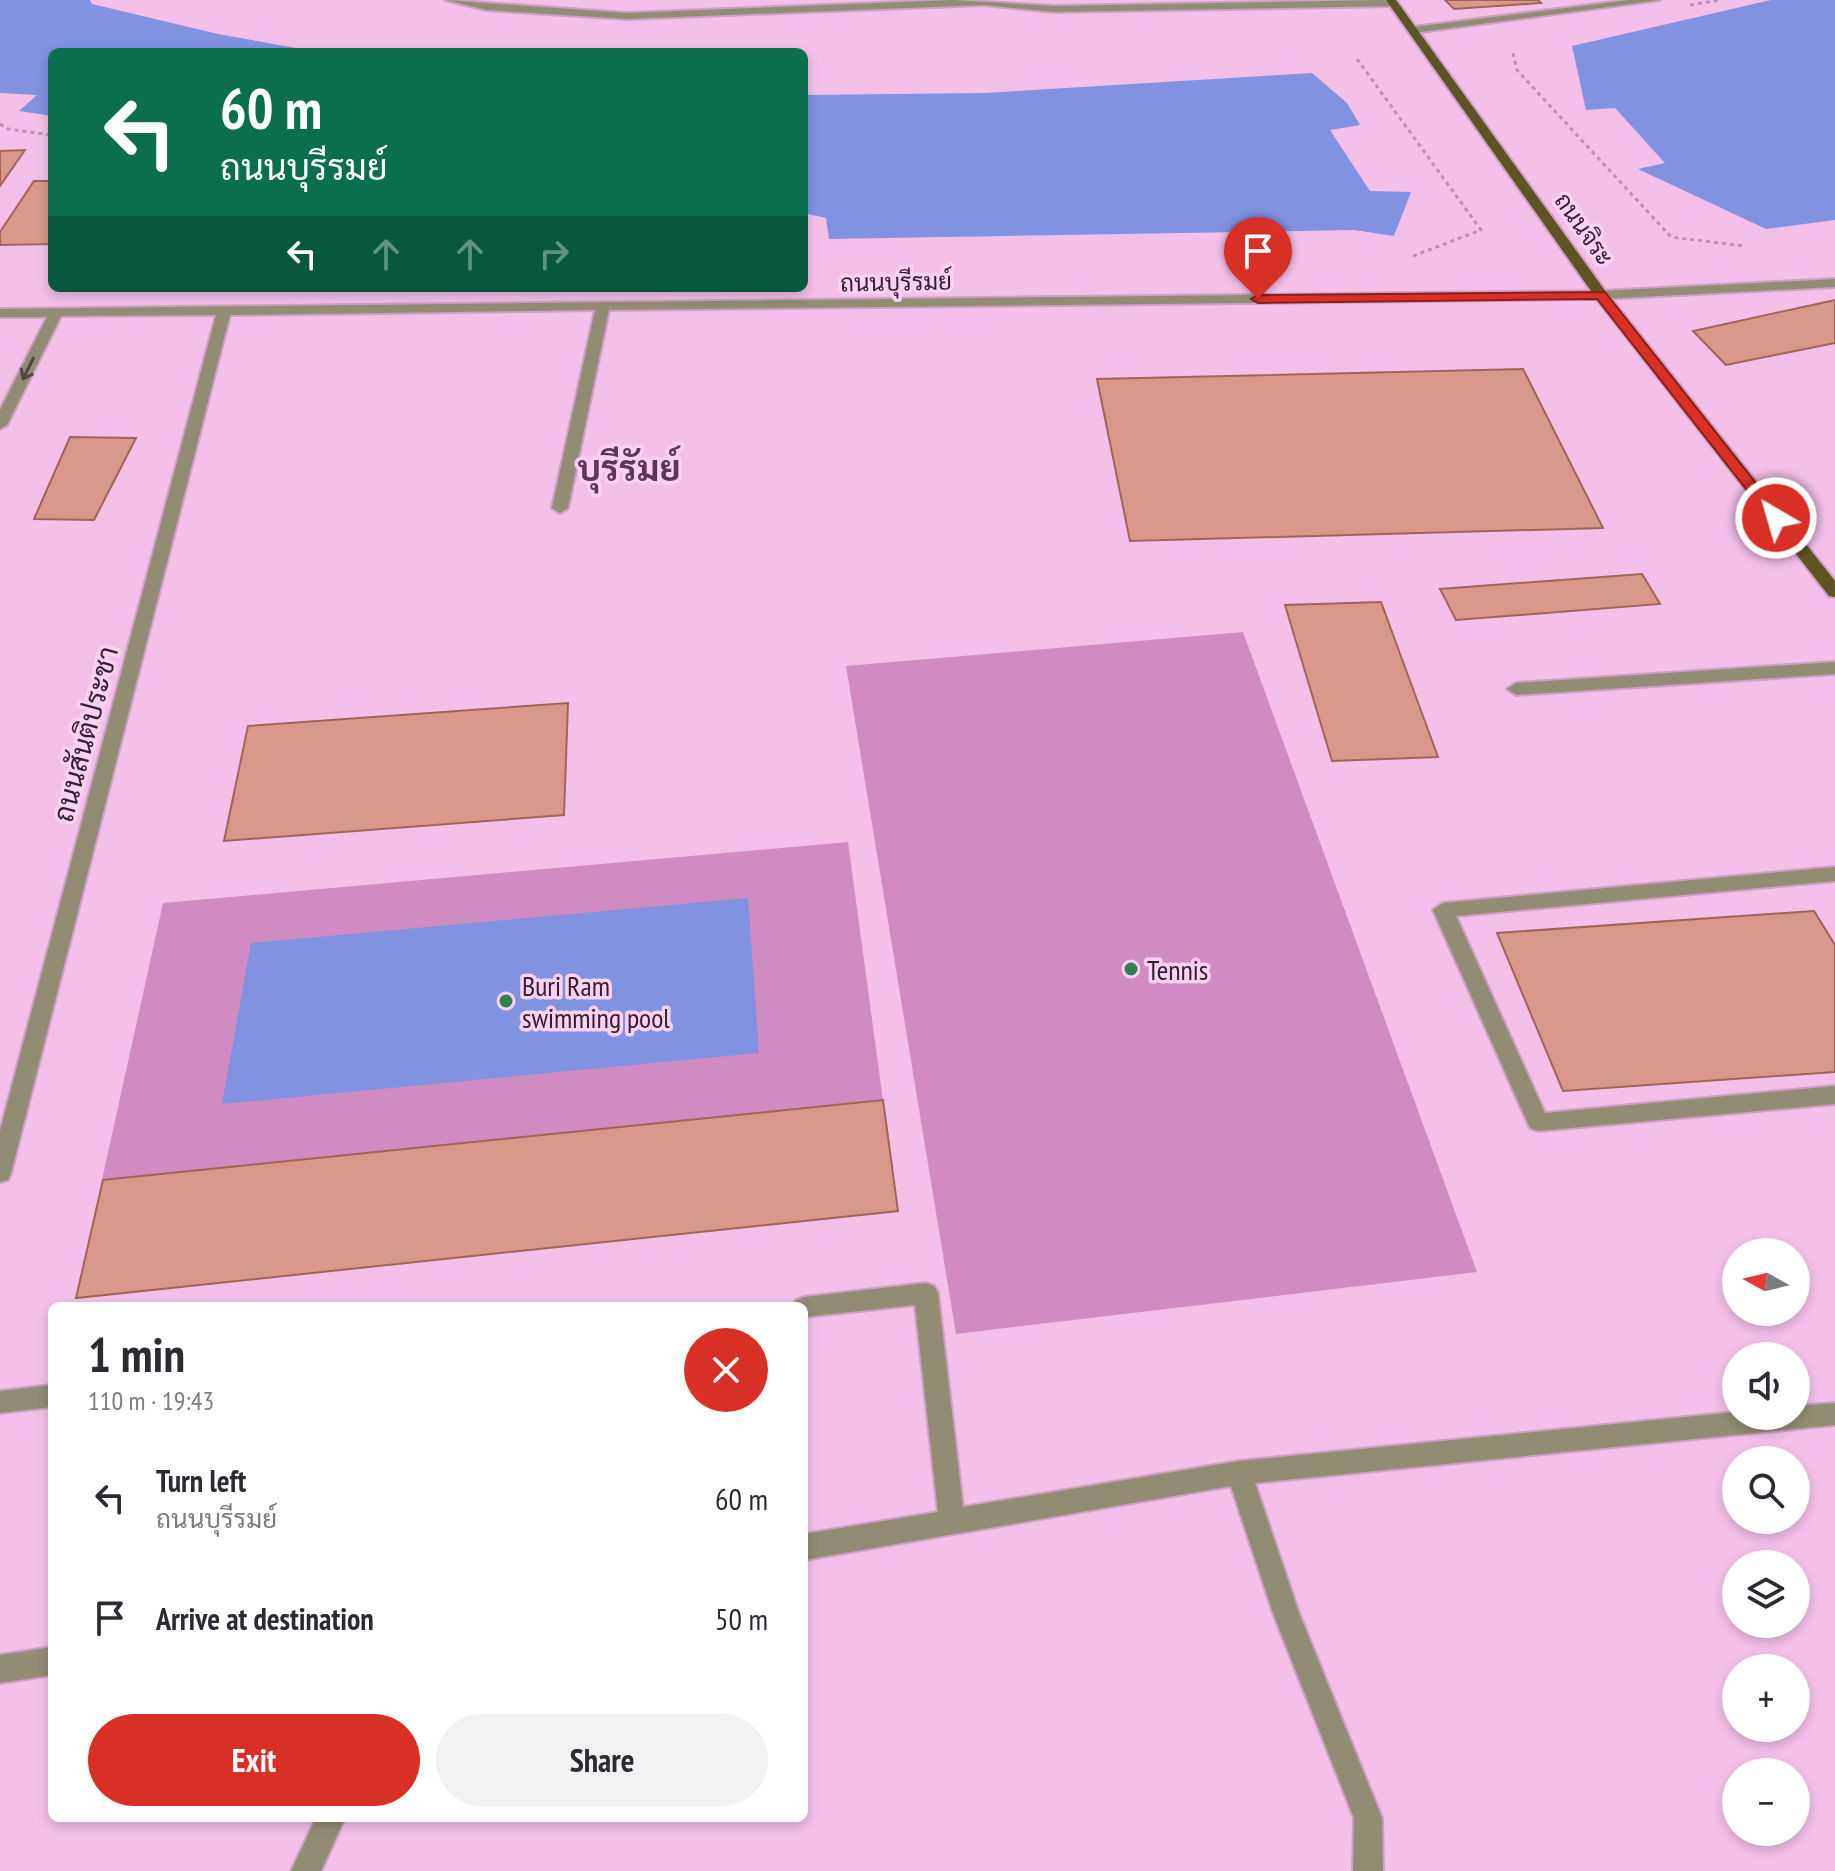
<!DOCTYPE html>
<html lang="en">
<head>
<meta charset="utf-8">
<style>
  :root { --surface:#fff; --page:#f2f2f3; --text:#2b2b33; --muted:#7c7c81; --accent:#d93025 }
  body { margin:0; font-family:"PT Sans Narrow",Sarabun,sans-serif; background:var(--page); color:var(--text); height:100vh; display:flex; flex-direction:column; font-size:30px; white-space:nowrap }
  * { box-sizing:border-box; margin:0 }
  p { font-size:26px; color:var(--muted) }
  .icon { flex:none; width:44px; height:44px; fill:none; stroke:currentColor; stroke-width:2; stroke-linecap:round; stroke-linejoin:round }
  .map { position:relative; flex:1; overflow:hidden }
  .drawer { position:absolute; left:48px; top:1302px; width:760px; height:520px; display:flex; flex-direction:column; background:var(--surface); border-radius:12px; box-shadow:0 4px 12px #0003 }
  .drawer>* { flex:none }
  .top-card { position:absolute; left:48px; top:48px; width:760px; height:244px; border-radius:12px; box-shadow:0 4px 12px #0003; background:#0b6e4f; color:#fff; overflow:hidden }
  .needle { width:52px; rotate:278deg }
  .controls { position:absolute; left:1722px; top:1238px; display:grid; gap:16px }
  .controls a { display:grid; place-items:center; width:88px; height:88px; border-radius:50%; background:var(--surface); box-shadow:0 4px 12px #0003; font-size:40px }
  .pin { position:absolute; display:grid; place-items:center; width:68px; height:68px; color:#fff; margin:-82px -34px; border-radius:50% 50% 50% 0; rotate:-45deg; box-shadow:0 0 8px #0007 }
  .pin .icon { rotate:45deg }
  .me { position:absolute; width:88px; margin:-44px; rotate:322deg; stroke-linejoin:round; filter:drop-shadow(0 0 6px #0008) }
  .turn { display:flex; align-items:center; gap:28px; height:168px; padding:0 40px; font-size:36px }
  .turn .icon { width:104px; height:104px; stroke-width:2.5 }
  .turn b { display:block; font-size:56px; line-height:68px }
  .lanes { display:flex; align-items:center; height:76px; padding:0 40px; background:#0003; justify-content:center; gap:40px; direction:ltr }
  .lanes .off { opacity:.35 }
  .round { display:grid; place-items:center; flex:none; width:84px; height:84px; border-radius:42px; background:var(--page) }
  .headline { display:flex; align-items:center; justify-content:space-between; height:136px; padding:0 40px }
  h1 { font-size:48px; font-weight:700; line-height:60px }
  .action { display:flex; gap:16px; margin-top:auto; padding:16px 40px }
  .action a { flex:1; height:92px; border-radius:48px; background:var(--accent); color:#fff; font-size:32px; font-weight:700; line-height:92px; text-align:center }
  .action a+a { background:var(--page); color:var(--text) }
  ul { padding:0; list-style:none }
  li { display:flex; align-items:center; gap:24px; height:120px; padding:0 40px }
  li div { flex:1 }
  li b { display:block; font-size:30px }
  li em { font-style:normal }
  .map>svg:first-child { display:block }
  .green { fill:#d08bc3 }
  .water { fill:#8192e1 }
  .building { fill:#d9998a; stroke:#a06558; stroke-width:2 }
  .lines { fill:none; stroke-linecap:round; stroke-linejoin:round }
  .minor-casing { stroke:#cda0c4; stroke-width:4 }
  .major-casing { stroke:#cda0c4; stroke-width:4 }
  .path { stroke:#ba8fb1; stroke-width:3; stroke-dasharray:4 4; stroke-linecap:butt }
  .minor { fill:#938c74; fill-rule:evenodd }
  .major { fill:#5f5223; fill-rule:evenodd }
  .oneway { stroke:#554547 }
  .route { fill:#d93025; stroke:#8d1f18; stroke-width:2 }
  .poi-dot { fill:#318050; stroke:#fbd1f2; stroke-width:3 }
  .labels { text-anchor:middle; dominant-baseline:central; stroke-width:7; stroke-linejoin:round; paint-order:stroke }
  .far-street-label { font-size:24px; fill:#331f2f; stroke:#fbd1f2 }
  .street-label { font-size:28px; fill:#331f2f; stroke:#fbd1f2 }
  .poi-label { font-size:28px; fill:#331f2f; stroke:#fbd1f2; text-anchor:start }
  .far-town-label { font-size:36px; font-weight:bold; fill:#603559; stroke:#fbd1f2 }
</style>
</head>
<body>
<div class="map">
<svg width="1835" height="1871" viewBox="0 0 1835 1871">
  <rect width="100%" height="100%" fill="#f4c0e9"/>
  <g class="green">
    <path d="M1243 632 1477 1272 956 1334 846 666Z"/>
    <path d="M848 842 898 1211 76 1298 163 903Z"/>
  </g>
  <g class="water">
    <path d="M0 0H90L92 4 218 34 318 52H52V116L19 111 37 95 0 93Z"/>
    <path d="M1771 0H1835V220L1766 229 1638 169 1665 163 1615 108 1586 110 1572 46Z"/>
    <path d="M1312 73 1347 103 1360 125 1330 130 1370 191 1411 192 1394 236 1354 230 829 239 826 218 804 213V95L985 93Z"/>
    <path d="M748 898 759 1053 222 1104 251 943Z"/>
  </g>
  <g class="building">
    <path d="M1445 0H1538L1541 3 1454 9Z"/>
    <path d="M25 150 0 186V151Z"/>
    <path d="M34 181H52V244L0 245V232Z"/>
    <path d="M1835 300V343L1726 365 1693 331Z"/>
    <path d="M1523 369 1603 528 1130 541 1097 379Z"/>
    <path d="M70 437 136 438 94 520 34 519Z"/>
    <path d="M1642 574 1660 604 1456 620 1440 589Z"/>
    <path d="M1381 602 1438 757 1332 761 1285 605Z"/>
    <path d="M568 703 564 815 224 841 248 726Z"/>
    <path d="M1814 911 1835 945V1072L1563 1091 1497 933Z"/>
    <path d="M883 1100 898 1211 76 1298 103 1180Z"/>
  </g>
  <g class="lines">
    <g class="minor-casing">
      <g id="minor">
        <path d="M445 0 627 13 953 0 1054 6 1383 0 1398 3 1393 6 1054 12 983 5 627 19 486 10Z"/>
        <path d="M1629 0H1660L1413 33 1408 30 1413 27Z"/>
        <path d="M1835 279V287L1601 299 609 310 568 508 560 513 552 508 595 310 230 315 11 1173 8 1180 0 1182V1131L216 315 61 316 7 425 0 429V410L47 317H0V309L1601 291Z"/>
        <path d="M1835 662V674L1516 695 1507 689 1516 683Z"/>
        <path d="M1835 867V881L1456 916 1545 1113 1835 1086V1104L1538 1131 1530 1128 1433 910 1443 903Z"/>
        <path d="M926 1283 934 1286 938 1293 963 1507 1239 1461 1736 1412V1416H1796V1406L1835 1403V1425L1255 1483 1299 1613 1382 1818 1383 1871H1353L1354 1818 1273 1613 1231 1486 804 1560V1534L938 1512 915 1305 804 1317V1306H793L796 1300 804 1297Z"/>
        <path d="M52 1385V1407L0 1413V1391Z"/>
        <path d="M52 1647V1675L0 1683V1655Z"/>
        <path d="M316 1818H345L321 1871H291Z"/>
      </g>
    </g>
    <g class="major-casing">
      <path id="major" d="M1386 0H1396L1606 292 1835 581V597L1829 596 1596 298Z"/>
    </g>
    <g class="path">
      <path d="M1690 5 1721 0"/>
      <path d="M1513 53 1517 70 1671 237 1744 246"/>
      <path d="M1357 59 1481 230 1413 256"/>
      <path d="M0 124 8 129 52 135"/>
    </g>
    <use href="#minor" class="minor"/>
    <use href="#major" class="major"/>
  </g>
  <defs><path id="oneway-shaft" d="M-6 0H5M1.5-3L5.5 0L1.5 3" fill="none" stroke-width="1.6" stroke-linecap="round" stroke-linejoin="round" transform="scale(2)"/></defs>
  <use class="oneway" href="#oneway-shaft" transform="translate(28 369) rotate(116)"/>
  <path class="route" d="M1605 292 1781 515V521H1771L1597 299 1258 303 1251 299 1258 295Z"/>
  <g class="poi-dot">
    <circle cx="1131" cy="969" r="8"/>
    <circle cx="506" cy="1001" r="8"/>
  </g>
  <g class="labels">
    <g class="far-street-label">
      <text transform="translate(1584 229) rotate(55)">ถนนจิระ</text>
      <text transform="translate(896 282) rotate(-1)">ถนนบุรีรมย์</text>
    </g>
    <g class="street-label">
      <text transform="translate(85 734) rotate(-75)">ถนนสันติประชา</text>
    </g>
    <g class="poi-label">
      <text x="1147" y="969">Tennis</text>
      <text x="522" y="985">Buri Ram<tspan x="522" dy="32">swimming pool</tspan></text>
    </g>
    <g class="far-town-label">
      <text x="629" y="467">บุรีรัมย์</text>
    </g>
  </g>
</svg>
<div class="controls">
<a><svg class="needle" viewBox="-14 -14 28 28"><path d="M0-13l5 13h-10z" fill="#e53935"/><path d="M0 13l5-13h-10z" fill="#7c7c81"/></svg></a>
<a><svg class="icon" aria-label="sound" viewBox="0 0 24 24"><path d="M4 9h4l5-4v14l-5-4H4zM17 9q2 3 0 6"/></svg></a>
<a><svg class="icon" aria-label="search" viewBox="0 0 24 24"><circle cx="10" cy="10" r="6"/><path d="M15 15l6 6"/></svg></a>
<a><svg class="icon" aria-label="layers" viewBox="0 0 24 24"><path d="M12 4l9 5-9 5-9-5zM3 14l9 5 9-5"/></svg></a>
<a>+</a>
<a>−</a>
</div>
<div class="pin" style="left:1258px;top:299px;background:#d93025"><svg class="icon" aria-label="arrive" viewBox="0 0 24 24"><path d="M6 21V4h12l-3 4 3 4H6"/></svg></div>
<svg class="me" style="left:1776px;top:518px" viewBox="-20 -20 40 40"><circle r="17" fill="#d93025" stroke="#fff" stroke-width="3"/><path d="M0-11L8 9 0 5-8 9z" fill="#fff"/></svg>
<div class="top-card">
<div class="turn"><svg class="icon" aria-label="left" viewBox="0 0 24 24"><path d="M17 20v-9H6M10 6l-5 5 5 5"/></svg><div><b>60 m</b>ถนนบุรีรมย์</div></div>
<div class="lanes"><svg class="icon" aria-label="left" viewBox="0 0 24 24"><path d="M17 20v-9H6M10 6l-5 5 5 5"/></svg><svg class="icon off" aria-label="ahead" viewBox="0 0 24 24"><path d="M12 20V5M6 11l6-6 6 6"/></svg><svg class="icon off" aria-label="ahead" viewBox="0 0 24 24"><path d="M12 20V5M6 11l6-6 6 6"/></svg><svg class="icon off" aria-label="right" viewBox="0 0 24 24"><path d="M7 20v-9h11M14 6l5 5-5 5"/></svg></div>
</div>
<section class="drawer">
<div class="headline"><div><h1>1 min</h1><p>110 m · 19:43</p></div><a class="round" style="background:#d93025;color:#fff"><svg class="icon" aria-label="close" viewBox="0 0 24 24"><path d="M6 6l12 12M18 6L6 18"/></svg></a></div>
<ul>
<li><svg class="icon" aria-label="left" viewBox="0 0 24 24"><path d="M17 20v-9H6M10 6l-5 5 5 5"/></svg><div><b>Turn left</b><p>ถนนบุรีรมย์</p></div><em>60 m</em></li>
<li><svg class="icon" aria-label="arrive" viewBox="0 0 24 24"><path d="M6 21V4h12l-3 4 3 4H6"/></svg><div><b>Arrive at destination</b></div><em>50 m</em></li>
</ul>
<div class="action"><a>Exit</a><a>Share</a></div>
</section>
</div>
</body>
</html>
